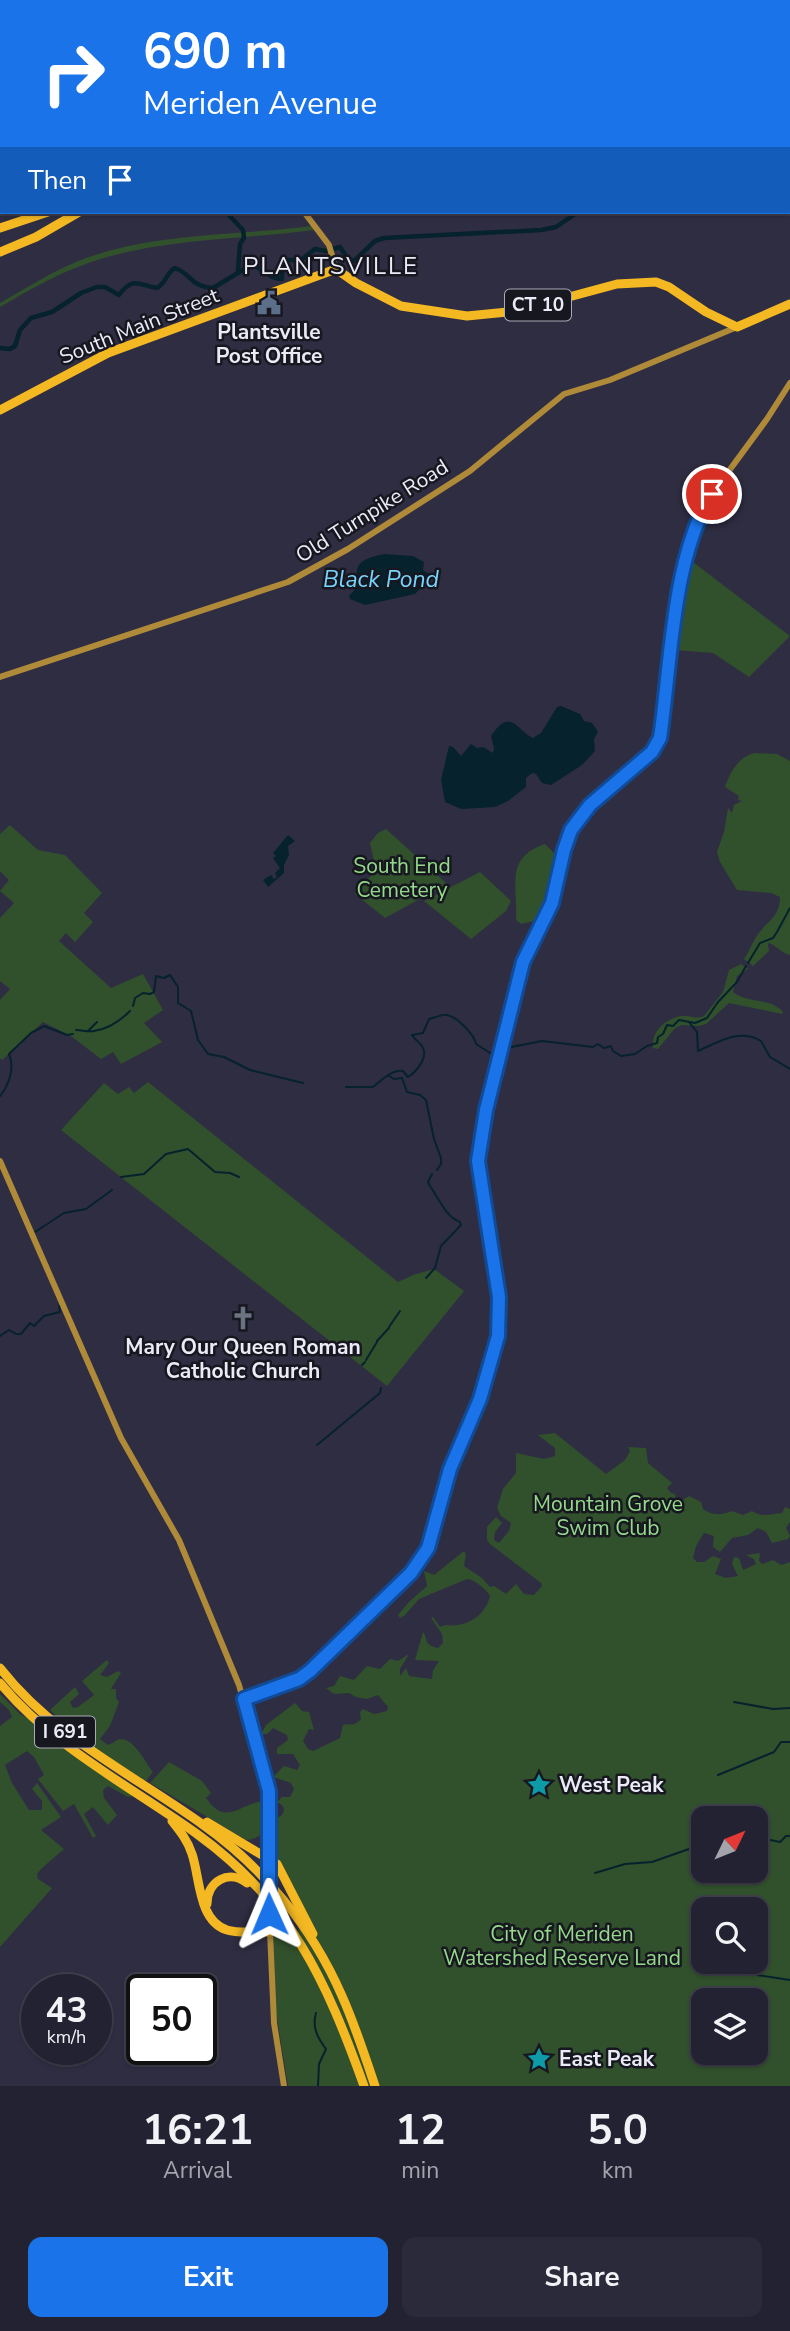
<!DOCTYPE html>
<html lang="en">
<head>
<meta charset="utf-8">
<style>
  :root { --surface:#232232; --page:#2b2a3a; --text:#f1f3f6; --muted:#a3a4ac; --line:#403f4d; --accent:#1a73e8 }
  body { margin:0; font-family:"Nunito Sans",sans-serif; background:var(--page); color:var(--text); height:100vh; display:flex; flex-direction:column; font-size:26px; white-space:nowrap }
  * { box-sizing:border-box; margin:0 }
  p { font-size:23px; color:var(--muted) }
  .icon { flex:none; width:38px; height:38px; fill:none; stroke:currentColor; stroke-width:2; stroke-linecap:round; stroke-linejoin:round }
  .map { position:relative; height:2086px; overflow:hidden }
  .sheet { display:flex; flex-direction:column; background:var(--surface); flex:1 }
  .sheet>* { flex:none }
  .guide { position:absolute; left:0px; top:0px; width:791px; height:214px; box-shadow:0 2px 5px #0004,0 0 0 2px var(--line); background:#1a73e8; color:#fff; overflow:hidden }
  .needle { width:46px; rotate:47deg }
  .fabs { position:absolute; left:691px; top:1806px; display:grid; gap:14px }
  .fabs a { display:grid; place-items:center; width:77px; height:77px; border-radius:14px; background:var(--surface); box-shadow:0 2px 5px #0004,0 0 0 2px var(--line); font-size:35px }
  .speed { position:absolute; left:21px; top:1974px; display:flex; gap:14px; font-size:35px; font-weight:700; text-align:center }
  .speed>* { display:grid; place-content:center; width:91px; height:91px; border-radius:50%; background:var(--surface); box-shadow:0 2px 5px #0004,0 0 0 2px var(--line); line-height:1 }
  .speed small { font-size:18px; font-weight:400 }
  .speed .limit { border:4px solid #111; border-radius:10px; background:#fff; color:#111 }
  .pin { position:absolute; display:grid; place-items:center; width:60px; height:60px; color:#fff; margin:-30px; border:4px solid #fff; border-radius:50%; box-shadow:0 2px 7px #0007 }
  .me { position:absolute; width:77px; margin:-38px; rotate:359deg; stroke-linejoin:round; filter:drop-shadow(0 0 5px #0008) }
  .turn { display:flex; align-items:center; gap:24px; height:147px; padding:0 28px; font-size:32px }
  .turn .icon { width:91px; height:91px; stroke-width:2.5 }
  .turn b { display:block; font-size:49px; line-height:60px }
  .then { display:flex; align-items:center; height:66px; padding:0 28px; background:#0003; gap:14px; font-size:26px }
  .eta { display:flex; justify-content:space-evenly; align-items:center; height:119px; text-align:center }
  .eta b { font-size:42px; font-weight:700; line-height:49px }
  .cta { display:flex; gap:14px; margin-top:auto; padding:14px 28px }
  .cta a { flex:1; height:80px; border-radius:14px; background:var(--accent); color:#fff; font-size:28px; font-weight:700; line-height:80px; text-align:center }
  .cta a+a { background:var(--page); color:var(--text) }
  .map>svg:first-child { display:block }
  .green { fill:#31502c; fill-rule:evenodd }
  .water { fill:#05222d }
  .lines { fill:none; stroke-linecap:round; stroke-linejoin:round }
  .stream { stroke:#05222d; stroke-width:2 }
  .river { stroke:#05222d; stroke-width:4.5 }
  .secondary { stroke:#af8a38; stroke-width:6 }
  .highway { stroke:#f3b822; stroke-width:9 }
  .secondary-bridge { stroke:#af8a38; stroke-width:6 }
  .route-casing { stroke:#114b97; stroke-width:18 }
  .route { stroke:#1a73e8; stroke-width:12 }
  .labels { text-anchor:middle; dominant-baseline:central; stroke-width:5; stroke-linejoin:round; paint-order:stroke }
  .shield { fill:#171720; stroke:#ababb7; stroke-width:2 }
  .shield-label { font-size:19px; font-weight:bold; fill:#ebebf8 }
  .street-label { font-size:21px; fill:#ebebf8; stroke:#171720 }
  .poi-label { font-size:21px; font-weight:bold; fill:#ebebf8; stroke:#171720 }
  .park-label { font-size:21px; fill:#94da8a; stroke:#171720 }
  .water-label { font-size:23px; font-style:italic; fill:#78d4fc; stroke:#171720 }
  .quarter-label { font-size:24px; letter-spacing:2px; fill:#ebebf8; stroke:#171720 }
</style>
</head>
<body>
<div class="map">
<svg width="790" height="2086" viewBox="0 0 790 2086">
  <rect width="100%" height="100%" fill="#2f2d42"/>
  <g class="green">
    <path d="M311 226 314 230C239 240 163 238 91 262 59 273 29 290 0 307V303C28 287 56 269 86 258 159 232 236 236 311 226Z"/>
    <path d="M689 559 790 636 749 677 713 653 675 650Z"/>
    <path d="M755 753 777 754 790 761V955C781 953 775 944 768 943L769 951 753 966 744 959C749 952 753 941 758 934 769 920 780 916 780 897L771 893 737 890 720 862 717 852 724 832 728 808 732 813 734 805 742 801 738 800 739 796 725 787C730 772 739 756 755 753Z"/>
    <path d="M10 825 38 850 65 855 102 893 84 913 93 922 75 942 66 933 59 941 111 988 143 974 163 1010 144 1023 162 1042 121 1064 113 1052 101 1059 71 1036 43 1022 2 1060 0 1058V1000L10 989 0 981V918L14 903 0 891 9 880 0 871V834Z"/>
    <path d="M386 829 447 884 385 918 355 894 376 870 370 843 378 833Z"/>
    <path d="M545 844 555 854 552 888 539 920 521 924 516 920C518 886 504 858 545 844Z"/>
    <path d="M480 872 511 901 506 911 471 939 424 901Z"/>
    <path d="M741 964 748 969 737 976 733 992C748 1004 770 997 783 1012L782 1014 729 1003 706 1024 699 1026 682 1025 675 1028 658 1049 653 1048C651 1032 665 1019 681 1016 690 1015 695 1020 704 1016L723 992 729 970Z"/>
    <path d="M148 1082 398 1282 413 1275 434 1269 464 1291 387 1386 61 1130 104 1083 118 1094 129 1087 134 1093Z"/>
    <path d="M555 1433 606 1474 625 1460 630 1451 628 1447 646 1448 648 1463 672 1483 667 1488 671 1493 675 1494 676 1501 679 1502 689 1496 701 1502 703 1509C712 1516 722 1515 732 1511L743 1515 752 1511C762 1518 770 1514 782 1513L785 1507 790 1509V1522L786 1528 790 1536 788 1539 772 1543 766 1532 758 1528 748 1535 732 1538 720 1552 713 1547 714 1536 704 1533 696 1546 693 1558 697 1562H704L713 1556 721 1559 715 1574 726 1578 738 1576 732 1564 734 1557 739 1558 743 1570 756 1564 754 1559 746 1555 760 1553 759 1561 762 1564 773 1560 781 1565 790 1562V2086H288L276 2012 273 1918H276L291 1938 309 1919 273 1849 271 1823C275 1816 287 1818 283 1806L277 1802 282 1797H290L294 1789 291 1783 273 1777 284 1766 297 1770 300 1765 293 1754H277V1748L288 1740 287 1735 273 1728 267 1734H261L266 1725 295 1703 302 1711 309 1712 314 1730 309 1729 303 1741 308 1749 313 1751 340 1738 343 1725C351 1723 354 1727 361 1719L360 1712 363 1709 374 1714 387 1711 388 1707 378 1695 367 1699 356 1697 349 1693 334 1694 326 1688 334 1686 340 1676 354 1680 367 1666 380 1669 390 1659 398 1661 409 1654 400 1669V1676L406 1668 409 1676 432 1679 433 1670 439 1661 415 1660 423 1632C429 1639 422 1644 438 1648L443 1643 442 1634 431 1618 433 1617 440 1627 445 1625C465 1628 485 1617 490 1596 487 1590 474 1579 467 1579L419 1599 405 1615 400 1618 398 1615 409 1602 427 1586 424 1571 434 1575 464 1551 466 1554 464 1566 482 1578 490 1587 494 1586 506 1594 516 1584 524 1594 534 1595 542 1586 541 1583 490 1544 487 1540V1527L496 1517 502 1523 495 1532 494 1540 499 1543 509 1531 511 1523 501 1516 497 1508 503 1489 516 1473V1453L544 1459 555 1456V1448L538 1435ZM704 1818H756V1871H704ZM704 1909H756V1962H704ZM704 2000H756V2053H704Z"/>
    <path d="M107 1660 109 1663 100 1675 107 1677 118 1671 121 1673 111 1689H116V1698L119 1702 110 1726 100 1739 108 1745C111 1744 114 1742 117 1740 133 1734 145 1763 153 1772L146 1781 82 1741 50 1710 75 1687 79 1694 70 1702 73 1708 78 1707 94 1695 82 1681Z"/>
    <path d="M0 1694 20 1714 27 1718 54 1742 133 1796 128 1797 108 1786 103 1790 104 1798 117 1815 108 1825 93 1807 84 1814 96 1836 93 1838 74 1804 63 1811 38 1779 44 1775 34 1757 27 1751 5 1765 12 1783 29 1810H42V1801L32 1789 37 1783 61 1817 41 1830 64 1849 42 1868 37 1874 38 1879 52 1888 0 1947V1726L12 1717 9 1710 0 1702Z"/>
    <path d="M169 1762 202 1781 211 1793 206 1798C226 1826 236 1806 262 1801L265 1803C266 1823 271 1837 246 1840L150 1783Z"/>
  </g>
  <g class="water">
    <path d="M384 554 413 556 424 562 423 570 432 576 427 582 424 579 421 580 420 589 415 594 365 605 350 599 349 596 358 586C353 563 361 559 384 554Z"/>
    <path d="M561 706 580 714 584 721 592 723 598 732 594 739 595 751 582 765 551 785 542 783 536 774 532 773 526 778V787L508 801 495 807 461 809 445 802 441 780 449 746 453 747 461 756 471 744 477 748 483 747 493 753 494 748 491 736C511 706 517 731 533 738L541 733 557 707Z"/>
    <path d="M288 835 295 841 288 846 289 855 284 865V873L268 887 263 880 271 875 274 879 277 877 275 873 280 868 273 858 276 856 273 853Z"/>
  </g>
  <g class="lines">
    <g class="stream">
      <path d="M210 0 213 2"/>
      <path d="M748 963 760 943 773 938 777 932 790 908"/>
      <path d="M133 1006 135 998 143 993 150 994 154 992 156 976 164 978 170 975 178 987V1003L191 1011 198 1040 208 1054 224 1057 250 1070 303 1083"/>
      <path d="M689 1022 697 1032 698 1051C718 1042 739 1028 761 1041L770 1057 790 1069"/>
      <path d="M76 1030C82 1030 88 1032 94 1031 108 1029 120 1021 130 1011"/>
      <path d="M88 1031 97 1022"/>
      <path d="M506 1048 542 1041 593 1047 598 1044 604 1048 611 1046 613 1051 621 1056 635 1054 647 1046 657 1043 658 1037 663 1034 667 1025 673 1026 679 1020 695 1023 707 1018 718 1002 737 982 746 966"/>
      <path d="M389 1076 394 1079 402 1078 407 1092 420 1095 426 1100 434 1139 441 1158V1164L437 1170"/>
      <path d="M346 1087H373C382 1080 392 1069 403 1071L408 1077C416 1072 428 1058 423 1048 421 1043 414 1039 412 1035L423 1033 429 1019C434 1018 442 1014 447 1015 458 1017 475 1036 476 1044L490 1053H496"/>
      <path d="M0 1096C9 1085 15 1068 9 1054L31 1033 44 1026 67 1035 73 1034"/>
      <path d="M121 1177 144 1174 166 1154 188 1149 215 1172 230 1173 239 1177"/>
      <path d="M35 1232 64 1213 86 1209 112 1190"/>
      <path d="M426 1278 435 1268 441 1246 461 1225 460 1222C446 1217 439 1199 430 1186L428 1182 432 1174"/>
      <path d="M389 1327 400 1311"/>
      <path d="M0 1336 9 1330 16 1334H21L30 1323 34 1326 44 1316 60 1312 59 1306"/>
      <path d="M377 1341 389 1328"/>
      <path d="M366 1360 377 1342"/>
      <path d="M362 1365 365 1362"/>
      <path d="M317 1445 380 1393 381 1388"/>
      <path d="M734 1702 773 1709 790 1708"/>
      <path d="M718 1775 774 1752 781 1742H790"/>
      <path d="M756 1837 780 1842 786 1836H790"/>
      <path d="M595 1873 625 1864 652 1862 689 1849 704 1848"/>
      <path d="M757 1975 790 1980"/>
      <path d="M316 2013C312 2027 317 2037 326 2049L319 2064 318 2086"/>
    </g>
    <g class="river">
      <path d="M214 2V0"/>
      <path d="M789 55H790"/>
      <path d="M226 212 243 230 244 238 240 244 238 271"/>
      <path d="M0 348 10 349 15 346 20 330 31 318 52 312 81 293 97 287H105L119 295C133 276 138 285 157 288 166 283 167 272 175 268 192 274 189 286 213 288L251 265C262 267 269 279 282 279V263L289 260H301L315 249 326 251 340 247 348 259 354 261 375 241 384 238 541 230 556 227 578 212"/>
    </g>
    <g class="secondary">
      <path d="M328 2 330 0"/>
      <path d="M0 59H2"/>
      <path d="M304 212 329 245 336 269"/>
      <path d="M0 677 288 582 348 549 470 471 564 394 610 380 737 327"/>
      <path d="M0 1161 121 1438 179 1540 239 1685 268 1788 269 1878"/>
      <path d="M244 1699 299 1679 317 1664 411 1573 428 1548 450 1469 483 1391 498 1336 499 1297 478 1161 487 1109 523 962 552 903 564 850 571 830 590 805 657 746 660 738 675 616 692 535 712 494 767 419 790 383"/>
      <path d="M269 1908 274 2023 284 2086"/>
    </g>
    <g class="highway">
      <path d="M191 2V0"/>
      <path d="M202 2 203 0"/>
      <path d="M0 228 48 212"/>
      <path d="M0 252 36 237 79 212"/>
      <path d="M0 410 108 353 336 269 356 283 401 306 467 316 517 311 617 284 656 282 669 287 706 312 737 327 790 304"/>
      <path d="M0 1668C54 1737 132 1774 202 1824 263 1867 312 1927 342 1996 355 2025 365 2056 375 2086"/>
      <path d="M0 1683C53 1747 130 1786 197 1834 291 1902 326 1980 364 2086"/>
      <path d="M172 1821C180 1831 188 1841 192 1854 200 1877 198 1921 227 1930 240 1934 256 1931 270 1932"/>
      <path d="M207 1822 277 1864 313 1934"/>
      <path d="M207 1904C207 1881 229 1869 247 1883"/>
    </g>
    <path class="secondary-bridge" d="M269 1878V1908"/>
  </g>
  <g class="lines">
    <g class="route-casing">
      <path id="route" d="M269 1914V1791L244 1699 299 1679 310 1671 411 1573 428 1548 450 1469 480 1399 498 1336 499 1297 478 1161 486 1110 523 962 552 903 564 850 571 830 590 805 652 752 660 738C671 665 672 557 712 494"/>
    </g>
    <use href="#route" class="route"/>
  </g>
  <defs>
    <g id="civic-bare" transform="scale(1.89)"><path d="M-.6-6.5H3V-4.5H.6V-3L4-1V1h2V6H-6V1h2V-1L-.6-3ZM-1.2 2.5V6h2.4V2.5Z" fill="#5c6f8a" stroke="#171720" stroke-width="2.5" paint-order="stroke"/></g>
    <g id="church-bare" transform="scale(1.89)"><path d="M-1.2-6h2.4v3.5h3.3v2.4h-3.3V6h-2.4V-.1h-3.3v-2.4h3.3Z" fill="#6b7280" stroke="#171720" stroke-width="2.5" paint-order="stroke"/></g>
    <g id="sight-bare" transform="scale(1.89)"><path d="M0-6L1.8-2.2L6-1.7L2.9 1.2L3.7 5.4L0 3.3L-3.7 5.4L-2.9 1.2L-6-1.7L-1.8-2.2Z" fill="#0f9aa8" stroke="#171720" stroke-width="2.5" paint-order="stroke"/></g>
  </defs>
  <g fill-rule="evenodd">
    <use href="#civic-bare" x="269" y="303"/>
    <use href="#church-bare" x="243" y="1318"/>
    <use href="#sight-bare" x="539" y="1785"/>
    <use href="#sight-bare" x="539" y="2059"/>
  </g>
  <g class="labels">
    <g class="shield">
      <rect x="505" y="289.5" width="66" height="31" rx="5"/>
      <rect x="35" y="1716.5" width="60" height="31" rx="5"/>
    </g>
    <g class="shield-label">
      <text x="538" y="305">CT 10</text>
      <text x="65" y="1732">I 691</text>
    </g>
    <g class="street-label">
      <text transform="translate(139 326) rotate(-22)">South Main Street</text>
      <text transform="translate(372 511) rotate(-32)">Old Turnpike Road</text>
    </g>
    <g class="poi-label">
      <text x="269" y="332">Plantsville<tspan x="269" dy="24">Post Office</tspan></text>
      <text x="243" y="1347">Mary Our Queen Roman<tspan x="243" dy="24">Catholic Church</tspan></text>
      <text x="559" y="1785" text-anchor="start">West Peak</text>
      <text x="559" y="2059" text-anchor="start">East Peak</text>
    </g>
    <g class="park-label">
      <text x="402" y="866">South End<tspan x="402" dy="24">Cemetery</tspan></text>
      <text x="608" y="1504">Mountain Grove<tspan x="608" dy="24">Swim Club</tspan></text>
      <text x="562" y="1934">City of Meriden<tspan x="562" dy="24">Watershed Reserve Land</tspan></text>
    </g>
    <g class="water-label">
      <text x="381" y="579">Black Pond</text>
    </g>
    <g class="quarter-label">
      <text x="331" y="266">PLANTSVILLE</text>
    </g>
  </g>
</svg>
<div class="fabs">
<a><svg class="needle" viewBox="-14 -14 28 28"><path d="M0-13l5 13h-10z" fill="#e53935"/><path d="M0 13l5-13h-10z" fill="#a3a4ac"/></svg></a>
<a><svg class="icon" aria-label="search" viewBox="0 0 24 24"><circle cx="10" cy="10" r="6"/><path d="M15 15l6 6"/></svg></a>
<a><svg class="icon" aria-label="layers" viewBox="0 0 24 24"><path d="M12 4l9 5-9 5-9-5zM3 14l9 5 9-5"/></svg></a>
</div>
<div class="speed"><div>43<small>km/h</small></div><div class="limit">50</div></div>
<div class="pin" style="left:712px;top:494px;background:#d93025"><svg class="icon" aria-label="arrive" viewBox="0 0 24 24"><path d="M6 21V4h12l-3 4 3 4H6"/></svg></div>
<svg class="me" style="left:269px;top:1914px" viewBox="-20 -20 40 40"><path d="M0-17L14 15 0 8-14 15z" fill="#1a73e8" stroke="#fff" stroke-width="4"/></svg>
<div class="guide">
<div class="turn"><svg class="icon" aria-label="right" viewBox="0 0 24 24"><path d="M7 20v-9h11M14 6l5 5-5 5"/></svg><div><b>690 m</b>Meriden Avenue</div></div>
<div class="then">Then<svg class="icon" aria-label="arrive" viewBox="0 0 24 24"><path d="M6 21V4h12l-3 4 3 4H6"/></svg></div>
</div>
</div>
<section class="sheet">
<div class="eta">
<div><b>16:21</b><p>Arrival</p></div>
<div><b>12</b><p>min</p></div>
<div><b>5.0</b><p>km</p></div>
</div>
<div class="cta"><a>Exit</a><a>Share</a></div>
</section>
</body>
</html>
